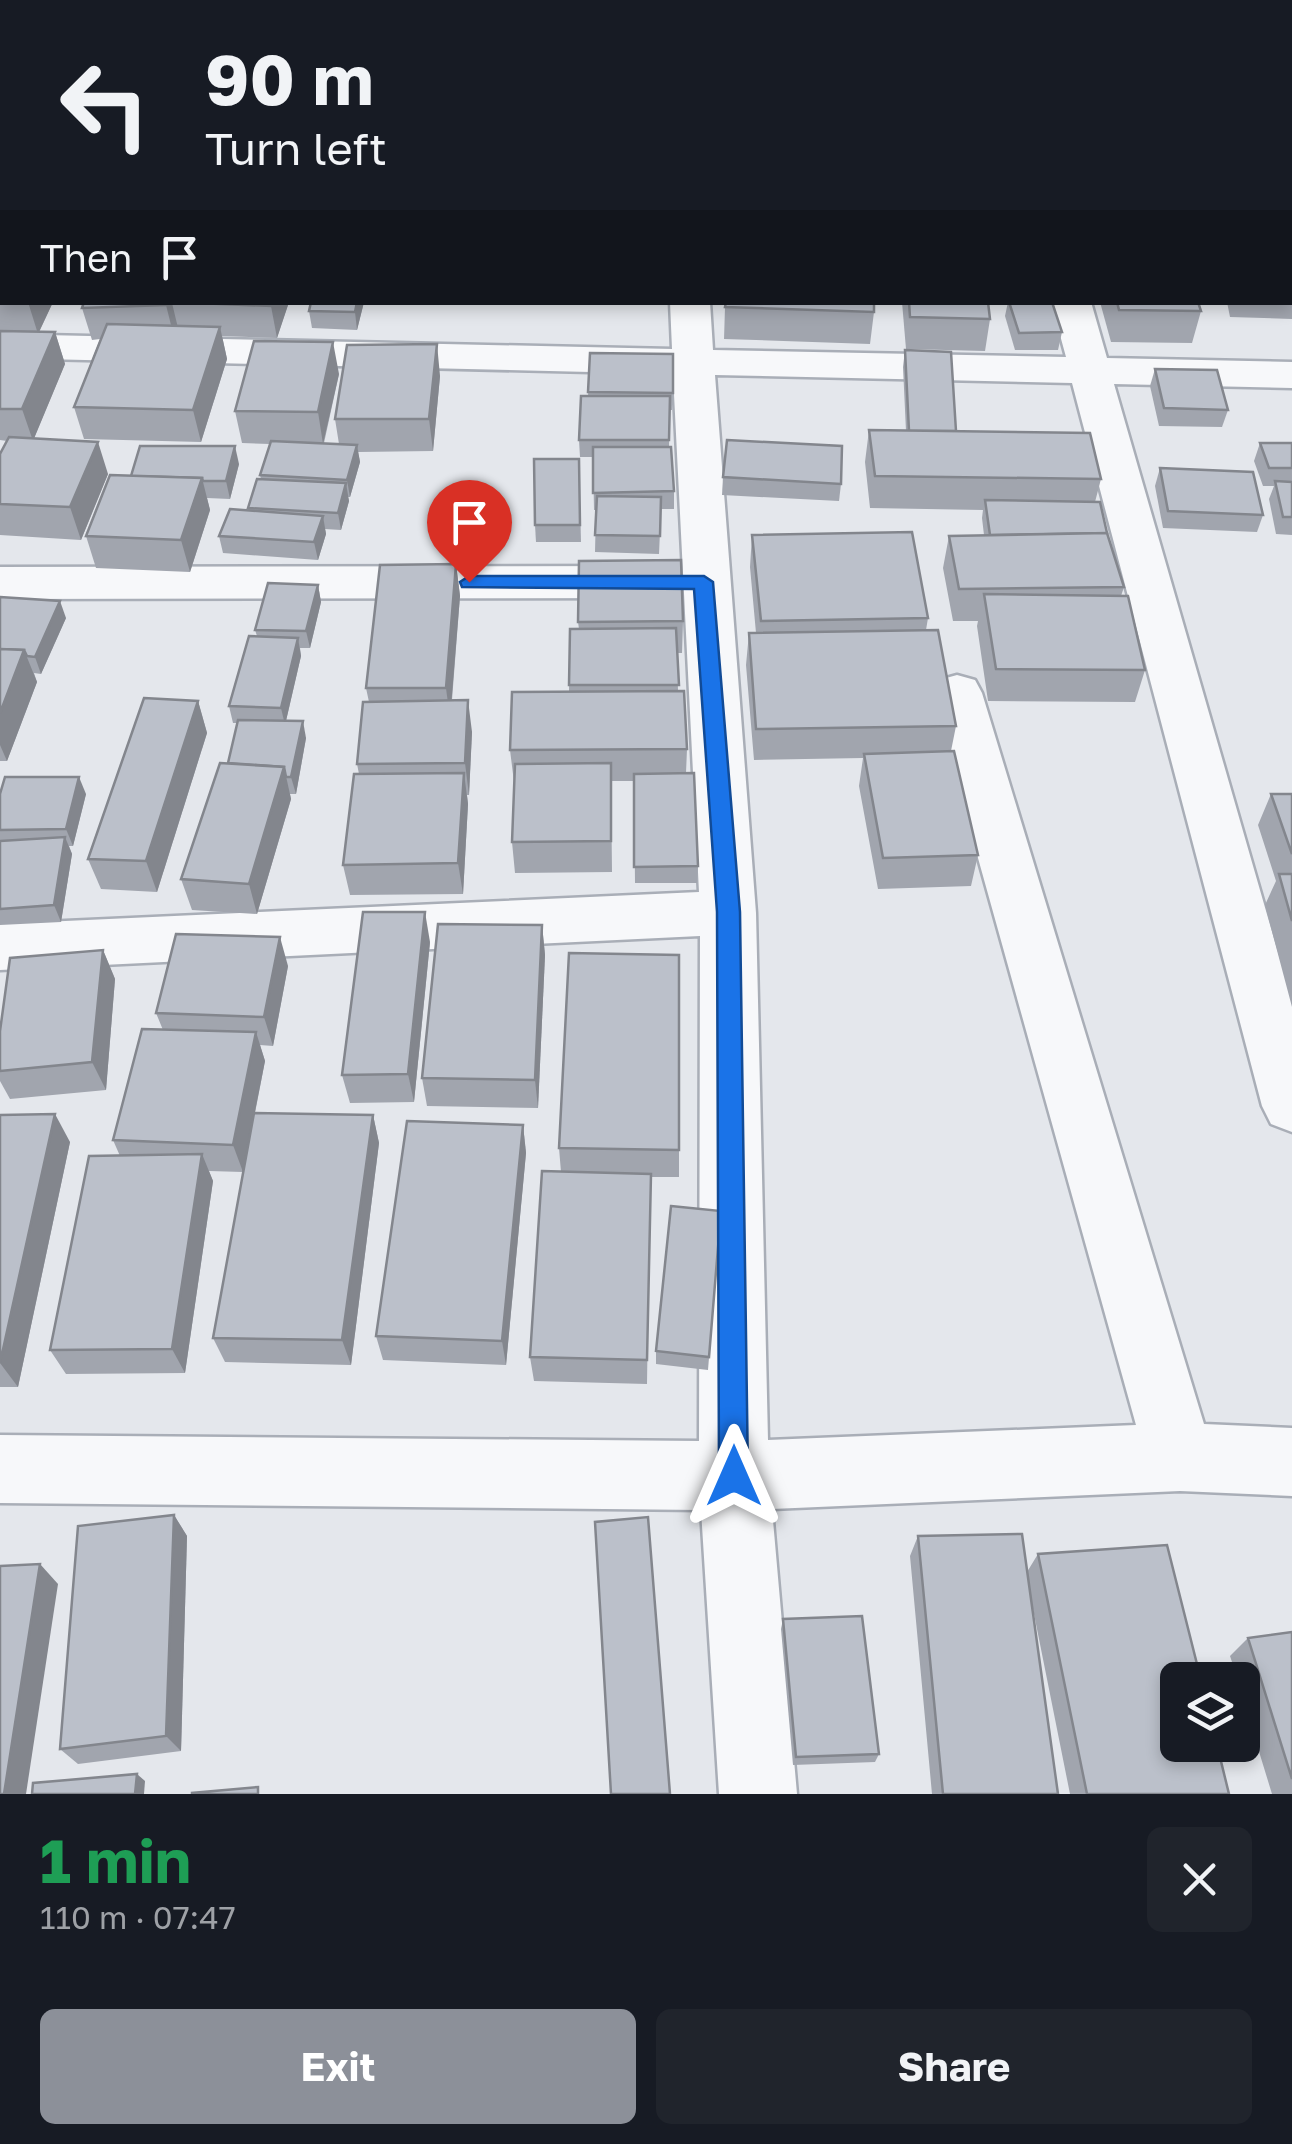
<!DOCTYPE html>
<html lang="en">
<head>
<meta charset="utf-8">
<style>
  :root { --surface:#171b24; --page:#20242c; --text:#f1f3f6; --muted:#9ea1a6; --accent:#8c9099 }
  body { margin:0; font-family:"Golos Text",sans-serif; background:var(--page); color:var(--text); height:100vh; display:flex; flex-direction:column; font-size:38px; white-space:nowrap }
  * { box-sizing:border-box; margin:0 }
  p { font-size:32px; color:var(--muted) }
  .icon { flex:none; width:55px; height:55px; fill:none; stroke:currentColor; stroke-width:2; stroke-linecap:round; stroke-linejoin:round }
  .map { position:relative; height:1794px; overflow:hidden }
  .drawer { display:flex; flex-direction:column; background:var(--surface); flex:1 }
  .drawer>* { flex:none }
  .guide { position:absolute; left:0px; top:0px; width:1292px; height:305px; box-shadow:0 5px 15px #0003; background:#171b24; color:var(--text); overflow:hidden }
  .tools { position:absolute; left:1160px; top:1662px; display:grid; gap:20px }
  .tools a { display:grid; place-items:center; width:100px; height:100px; border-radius:15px; background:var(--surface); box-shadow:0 5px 15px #0003; font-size:50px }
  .pin { position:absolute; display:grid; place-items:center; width:85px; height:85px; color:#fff; margin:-102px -42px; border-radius:50% 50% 50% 0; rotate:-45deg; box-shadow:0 0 10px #0007 }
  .pin .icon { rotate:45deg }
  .me { position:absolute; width:110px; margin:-55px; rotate:0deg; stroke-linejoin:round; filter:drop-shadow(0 0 8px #0008) }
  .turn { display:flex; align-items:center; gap:35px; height:210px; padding:0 40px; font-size:45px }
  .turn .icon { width:130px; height:130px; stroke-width:2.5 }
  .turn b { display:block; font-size:70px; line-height:85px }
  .then { display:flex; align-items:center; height:95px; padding:0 40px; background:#0003; gap:20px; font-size:38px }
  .round { display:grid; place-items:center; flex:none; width:105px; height:105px; border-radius:15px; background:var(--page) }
  .summary { display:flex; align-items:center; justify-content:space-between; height:170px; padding:0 40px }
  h1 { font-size:60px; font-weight:700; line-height:75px; color:#1e9e55 }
  .button { display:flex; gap:20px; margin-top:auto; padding:20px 40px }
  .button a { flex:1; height:115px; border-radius:15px; background:var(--accent); color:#fff; font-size:40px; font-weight:700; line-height:115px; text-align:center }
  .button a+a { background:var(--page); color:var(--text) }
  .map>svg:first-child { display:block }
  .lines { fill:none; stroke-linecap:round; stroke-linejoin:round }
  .minor-casing { stroke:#a9aeb7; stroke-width:5 }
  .minor { fill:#f7f8fa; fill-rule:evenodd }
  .wall { fill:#a1a5ae }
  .shaded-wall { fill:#83868d }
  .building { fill:#bbc0ca; stroke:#83868d; stroke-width:2.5 }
  .route { fill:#1a73e8; stroke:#114b97; stroke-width:2.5 }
</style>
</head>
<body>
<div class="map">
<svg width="1292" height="1794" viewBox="0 0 1292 1794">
  <rect width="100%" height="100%" fill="#e4e7ec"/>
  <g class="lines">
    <g class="minor-casing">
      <g id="minor">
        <path d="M597 0H1292V12L1290 2Z"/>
        <rect x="1290" y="126" width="2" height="22"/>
        <path d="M670 302H710L713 350 1066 357 1051 302H1091L1107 358 1292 362V388L1114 384 1292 1001V1132L1271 1124 1262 1106 1072 383 715 375 756 913 768 1440 1136 1425 932 693 939 680 957 675 975 680 982 693 1204 1424 1292 1428V1496L1180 1491 772 1509 797 1794H719L701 1510 0 1503V1435L699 1441 700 936 0 970V924L699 892 673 374 0 358V334L672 349Z"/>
        <path d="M656 566 673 571 680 582 673 593 656 598 0 599V567Z"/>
      </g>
    </g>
    <use href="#minor" class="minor"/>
  </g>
  <g class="wall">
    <path d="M0 0H50L49 2H2V22H0Z"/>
    <path d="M1290 50H1292V115L1290 110Z"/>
    <path d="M0 211H2V302H53L39 332H55L65 364 34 438 108 474 81 540 0 535V454L7 441 0 440Z"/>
    <path d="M1292 256V319L1230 317 1227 302H1290Z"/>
    <path d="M84 302H289L277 338 222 336 227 359 201 442 84 439 74 407 100 339 92 340 82 308Z"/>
    <path d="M311 302H364L357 330 312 328 309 311Z"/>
    <path d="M902 302H988L990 319 985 351 906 349Z"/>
    <path d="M1008 302H1052L1062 332 1058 350H1015L1005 316Z"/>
    <path d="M1100 302H1198L1201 311 1192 343 1111 342Z"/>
    <path d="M725 307 874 312 870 344 724 339Z"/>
    <path d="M905 350 956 431 1101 479 1095 502 1107 533 1124 587 1121 596 1145 670 1135 702 988 701 977 626 978 621H953L943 568 949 536 984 535 982 518 983 510 870 508 865 462 869 430 906 431 903 367Z"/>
    <path d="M590 353 673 354 672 410H670L669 447 674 491V509H661L659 554 595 552 596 510H594L593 457H580L579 440 588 396Z"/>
    <path d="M1155 369 1228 410 1222 427 1159 426 1150 386Z"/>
    <path d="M339 374 324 443 339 444 335 419 440 376 433 451 358 452 360 462 350 497H348L349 501 341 530 325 529 326 534 318 560 223 553 219 536 248 511V508L261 479 260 475 270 444 242 443 235 411Z"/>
    <path d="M1260 443H1292V535L1276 534 1269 499 1274 486H1263L1254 461Z"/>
    <path d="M579 459 581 542H536L535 525Z"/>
    <path d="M239 464 230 499 207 498 210 510 190 572 96 568 86 536 131 476Z"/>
    <path d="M1160 468 1263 515 1257 532 1163 528 1155 486Z"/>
    <path d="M723 477 841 484 839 501 722 495Z"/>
    <path d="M752 535 928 618 926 630 956 726 951 751 978 855 971 886 878 889 859 786 863 758 754 760 746 665 749 633H756L750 567Z"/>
    <path d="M456 564 460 596 452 700 472 732 469 795H467L468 804 463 894 350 895 343 865 359 774 357 764 369 702 366 688Z"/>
    <path d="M318 585 321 602 310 648H300L301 656 286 721 306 738 296 794H290L291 799 257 914 192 910 181 879 228 763 237 723H233L229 706 257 636 255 630Z"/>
    <path d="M0 597 66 618 41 674 34 673 37 682 7 761H0Z"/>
    <path d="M683 621 682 653H677L678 691 687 749 686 773 698 866 697 883H635L634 781H611L612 872 515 873 512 842 514 782 510 750 569 691 570 629H579L578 622Z"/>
    <path d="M198 701 207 733 157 892 101 889 88 859Z"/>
    <path d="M0 794H86L73 846H69L72 854 61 922 0 925Z"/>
    <path d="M1271 794H1292V1007L1265 905 1276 881 1258 825Z"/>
    <path d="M542 925 545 955 538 1108 427 1106 422 1078Z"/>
    <path d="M430 942 414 1102 350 1103 342 1075Z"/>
    <path d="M103 950 115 979 106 1090 10 1099 0 1081V1031Z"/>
    <path d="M288 966 273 1046 260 1045 265 1061 255 1113 373 1115 379 1143 351 1365 225 1362 213 1338 243 1172 209 1171 213 1181 185 1373 66 1374 50 1350 120 1156 113 1140 163 1030 156 1013Z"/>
    <path d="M0 1115 70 1142 18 1387H0Z"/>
    <path d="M523 1125 526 1153 506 1365 383 1360 376 1336Z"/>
    <path d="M559 1148 679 1150V1177H650L647 1384 534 1381 530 1357 561 1172Z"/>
    <path d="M721 1211 708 1370 656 1364V1351Z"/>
    <path d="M174 1515 187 1536 181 1751 78 1764 60 1749Z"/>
    <path d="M918 1536 1027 1572 1038 1554 1229 1794H1070L1030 1594 1058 1794H932L910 1556Z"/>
    <path d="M783 1619 879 1754 875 1762 793 1765 781 1629Z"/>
    <path d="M1292 1632V1794H1272L1242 1696V1680H1238L1230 1656 1248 1638Z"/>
  </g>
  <g class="shaded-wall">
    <path d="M31 0H50L49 2H32Z"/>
    <path d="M2 61V110L0 115V66Z"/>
    <path d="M28 302H53L38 334Z"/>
    <path d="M168 302H189L172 303 178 328 174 337 166 305Z"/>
    <path d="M272 302H289L277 338 271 306Z"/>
    <path d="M357 302H364L357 330 355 312Z"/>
    <path d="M220 327 227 359 201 442 193 410Z"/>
    <path d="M55 332 65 364 33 441 22 409Z"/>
    <path d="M333 342 339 374 323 444 318 412Z"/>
    <path d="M437 344 440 376 433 451 429 419Z"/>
    <path d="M98 442 108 474 81 540 70 507Z"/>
    <path d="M357 445 360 462 350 497 347 480Z"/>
    <path d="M235 446 239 464 230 499 226 481Z"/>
    <path d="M202 478 210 510 190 572 181 540Z"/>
    <path d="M346 483 349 501 341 530 338 513Z"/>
    <path d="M323 516 326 534 318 560 314 542Z"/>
    <path d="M456 564 460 596 450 719 446 688Z"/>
    <path d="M318 585 321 602 310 648 306 631Z"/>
    <path d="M60 601 66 618 41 674 35 657Z"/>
    <path d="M298 638 301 656 285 725 281 708Z"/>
    <path d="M24 650 37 682 7 761 0 745V713Z"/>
    <path d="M468 700 472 732 469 795 465 763Z"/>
    <path d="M198 701 207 733 157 892 146 861Z"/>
    <path d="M303 721 306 738 296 794 291 777Z"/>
    <path d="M284 767 291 799 257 914 249 884Z"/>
    <path d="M464 773 468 804 463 894 458 863Z"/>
    <path d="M79 777 86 794 73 846 66 829Z"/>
    <path d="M65 837 72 854 61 922 54 905Z"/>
    <path d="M425 912 430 942 414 1102 408 1074Z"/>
    <path d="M542 925 545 955 538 1108 535 1080Z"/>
    <path d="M280 937 288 966 273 1046 264 1017Z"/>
    <path d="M103 950 115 979 106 1090 92 1062Z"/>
    <path d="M256 1032 265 1061 243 1172 233 1145Z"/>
    <path d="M55 1114 70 1142 18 1387 0 1363Z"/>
    <path d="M373 1115 379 1143 351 1365 342 1340Z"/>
    <path d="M523 1125 526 1153 506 1365 502 1341Z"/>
    <path d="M202 1154 213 1181 185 1373 172 1349Z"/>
    <path d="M174 1515 187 1536 181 1751 166 1736Z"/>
    <path d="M40 1564 58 1584 26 1794H4Z"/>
    <path d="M137 1774 145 1781 144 1794H135Z"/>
  </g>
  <g class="building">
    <path d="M102 0H180L179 2H101Z"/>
    <path d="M191 0H241V2H190Z"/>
    <path d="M270 0H312L311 2H269Z"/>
    <rect x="404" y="0" width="28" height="2"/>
    <path d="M467 0H548V2H466Z"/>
    <rect x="560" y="0" width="103" height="2"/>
    <rect x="716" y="0" width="67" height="2"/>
    <path d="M825 0H865L866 2H825Z"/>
    <rect x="871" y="0" width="60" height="2"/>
    <path d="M1022 0H1098L1099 2H1022Z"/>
    <rect x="0" y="211" width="2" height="91"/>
    <rect x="1290" y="256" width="2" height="46"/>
    <path d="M84 302H168L166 305 82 308Z"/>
    <path d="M172 302H272L271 306Z"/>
    <path d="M311 302H357L355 312 309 311Z"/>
    <path d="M726 302H874V312L725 307Z"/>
    <path d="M909 302H988L990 319 910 317Z"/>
    <path d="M1009 302H1052L1062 332 1019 333Z"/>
    <path d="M1117 302H1198L1201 311 1119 310Z"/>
    <path d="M107 324 220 327 193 410 74 407Z"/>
    <path d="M0 331 55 332 22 409H0Z"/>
    <path d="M254 341 333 342 318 412 235 411Z"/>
    <path d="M437 344 429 419H335L347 345Z"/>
    <path d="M905 350 951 352 956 431H909Z"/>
    <path d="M590 353 673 354V393L588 392Z"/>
    <path d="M1155 369 1217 370 1228 410 1164 408Z"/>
    <path d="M581 396H670L669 440H579Z"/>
    <path d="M869 430 1090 433 1101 479 875 476Z"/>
    <path d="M9 437 98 442 70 507 0 504V454Z"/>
    <path d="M727 440 842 446 841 484 723 477Z"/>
    <path d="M271 441 357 445 347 480 260 475Z"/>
    <path d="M1260 443H1292V468H1269Z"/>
    <path d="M140 446H235L226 481H203L202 478 131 476Z"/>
    <path d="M593 447H671L674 491 593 493Z"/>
    <path d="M534 459H579L580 525H535Z"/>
    <path d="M1160 468 1253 472 1263 515 1168 511Z"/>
    <path d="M110 475 202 478 181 540 86 536Z"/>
    <path d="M257 479 346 483 338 513 248 508Z"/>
    <path d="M1275 481 1292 482V517H1283Z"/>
    <path d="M597 496 661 497 660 536 595 535Z"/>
    <path d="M985 500 1100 502 1107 533 990 535Z"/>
    <path d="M230 509 323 516 314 542 219 536Z"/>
    <path d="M912 532 928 618 761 621 752 535Z"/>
    <path d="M1107 533 1124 587 959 589 949 536Z"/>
    <path d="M681 560 683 621 578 622 579 561Z"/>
    <path d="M456 564 446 688H366L380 565Z"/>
    <path d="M268 583 318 585 306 631 255 630Z"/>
    <path d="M984 594 1128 596 1145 670 996 669Z"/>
    <path d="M0 597 60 601 35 657 27 656 24 650 0 649Z"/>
    <path d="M676 628 679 685H569L570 629Z"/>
    <path d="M938 630 956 726 756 729 749 633Z"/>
    <path d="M249 636 298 638 281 708 229 706Z"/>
    <path d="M0 649 24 650 0 713Z"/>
    <path d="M684 691 687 749 510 750 512 692Z"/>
    <path d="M144 698 198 701 146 861 88 859Z"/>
    <path d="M468 700 465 763 357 764 363 702Z"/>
    <path d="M238 720 303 721 291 777H286L284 767 228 763Z"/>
    <path d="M954 751 978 855 883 858 864 754Z"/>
    <path d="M220 763 284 767 249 884 181 879Z"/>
    <path d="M611 763V841L512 842 515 764Z"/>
    <path d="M464 773 458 863 343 865 354 774Z"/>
    <path d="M694 773 698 866 634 867V774Z"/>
    <path d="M5 777H79L66 829 0 830V794Z"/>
    <path d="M1271 794H1292V854Z"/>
    <path d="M65 837 54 905 0 909V841Z"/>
    <path d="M1279 874H1292V921Z"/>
    <path d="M363 912H425L408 1074 342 1075Z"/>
    <path d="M438 924 542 925 535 1080 422 1078Z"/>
    <path d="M176 934 280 937 264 1017 156 1013Z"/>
    <path d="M103 950 92 1062 0 1071V1031L10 958Z"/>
    <path d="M569 953 679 955V1150L559 1148Z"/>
    <path d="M142 1029 256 1032 233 1145 113 1140Z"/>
    <path d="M254 1113 373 1115 342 1340 213 1338Z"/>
    <path d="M55 1114 0 1363V1115Z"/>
    <path d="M407 1121 523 1125 502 1341 376 1336Z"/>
    <path d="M202 1154 172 1349 50 1350 89 1156Z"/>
    <path d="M542 1171 651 1174 647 1360 530 1357Z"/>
    <path d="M671 1206 721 1211 709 1357 656 1351Z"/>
    <path d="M174 1515 166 1736 60 1749 78 1526Z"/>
    <path d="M648 1517 670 1794H611L595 1522Z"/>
    <path d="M1022 1534 1058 1794H943L918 1536Z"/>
    <path d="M1167 1545 1201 1680H1178V1745H1217L1229 1794H1087L1038 1554Z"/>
    <path d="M40 1564 4 1794H0V1566Z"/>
    <path d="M862 1616 879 1754 796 1757 783 1619Z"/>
    <path d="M1292 1632V1779L1248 1638Z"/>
    <path d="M137 1774 135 1794H32L33 1783Z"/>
    <path d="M258 1787V1794H192V1793Z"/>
  </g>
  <path class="route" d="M469 576H704L713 582 740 912 748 1476 744 1487 734 1491 724 1487 719 1476 717 912 694 589 462 587 460 582Z"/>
</svg>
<div class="tools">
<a><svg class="icon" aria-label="layers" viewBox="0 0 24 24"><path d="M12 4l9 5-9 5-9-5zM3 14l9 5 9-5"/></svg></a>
</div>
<div class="pin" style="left:469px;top:582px;background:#d93025"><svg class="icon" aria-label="arrive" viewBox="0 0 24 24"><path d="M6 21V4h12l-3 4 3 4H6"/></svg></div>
<svg class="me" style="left:734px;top:1476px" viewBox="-20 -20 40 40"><path d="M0-17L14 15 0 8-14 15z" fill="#1a73e8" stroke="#fff" stroke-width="4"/></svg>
<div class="guide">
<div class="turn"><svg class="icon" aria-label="left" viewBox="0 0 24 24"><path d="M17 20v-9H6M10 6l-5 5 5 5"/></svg><div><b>90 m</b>Turn left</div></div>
<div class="then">Then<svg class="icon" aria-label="arrive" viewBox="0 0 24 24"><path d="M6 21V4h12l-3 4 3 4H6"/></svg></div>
</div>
</div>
<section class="drawer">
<div class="summary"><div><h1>1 min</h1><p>110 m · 07:47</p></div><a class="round"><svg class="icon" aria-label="close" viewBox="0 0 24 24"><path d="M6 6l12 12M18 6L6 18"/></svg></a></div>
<div class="button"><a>Exit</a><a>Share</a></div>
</section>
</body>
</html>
